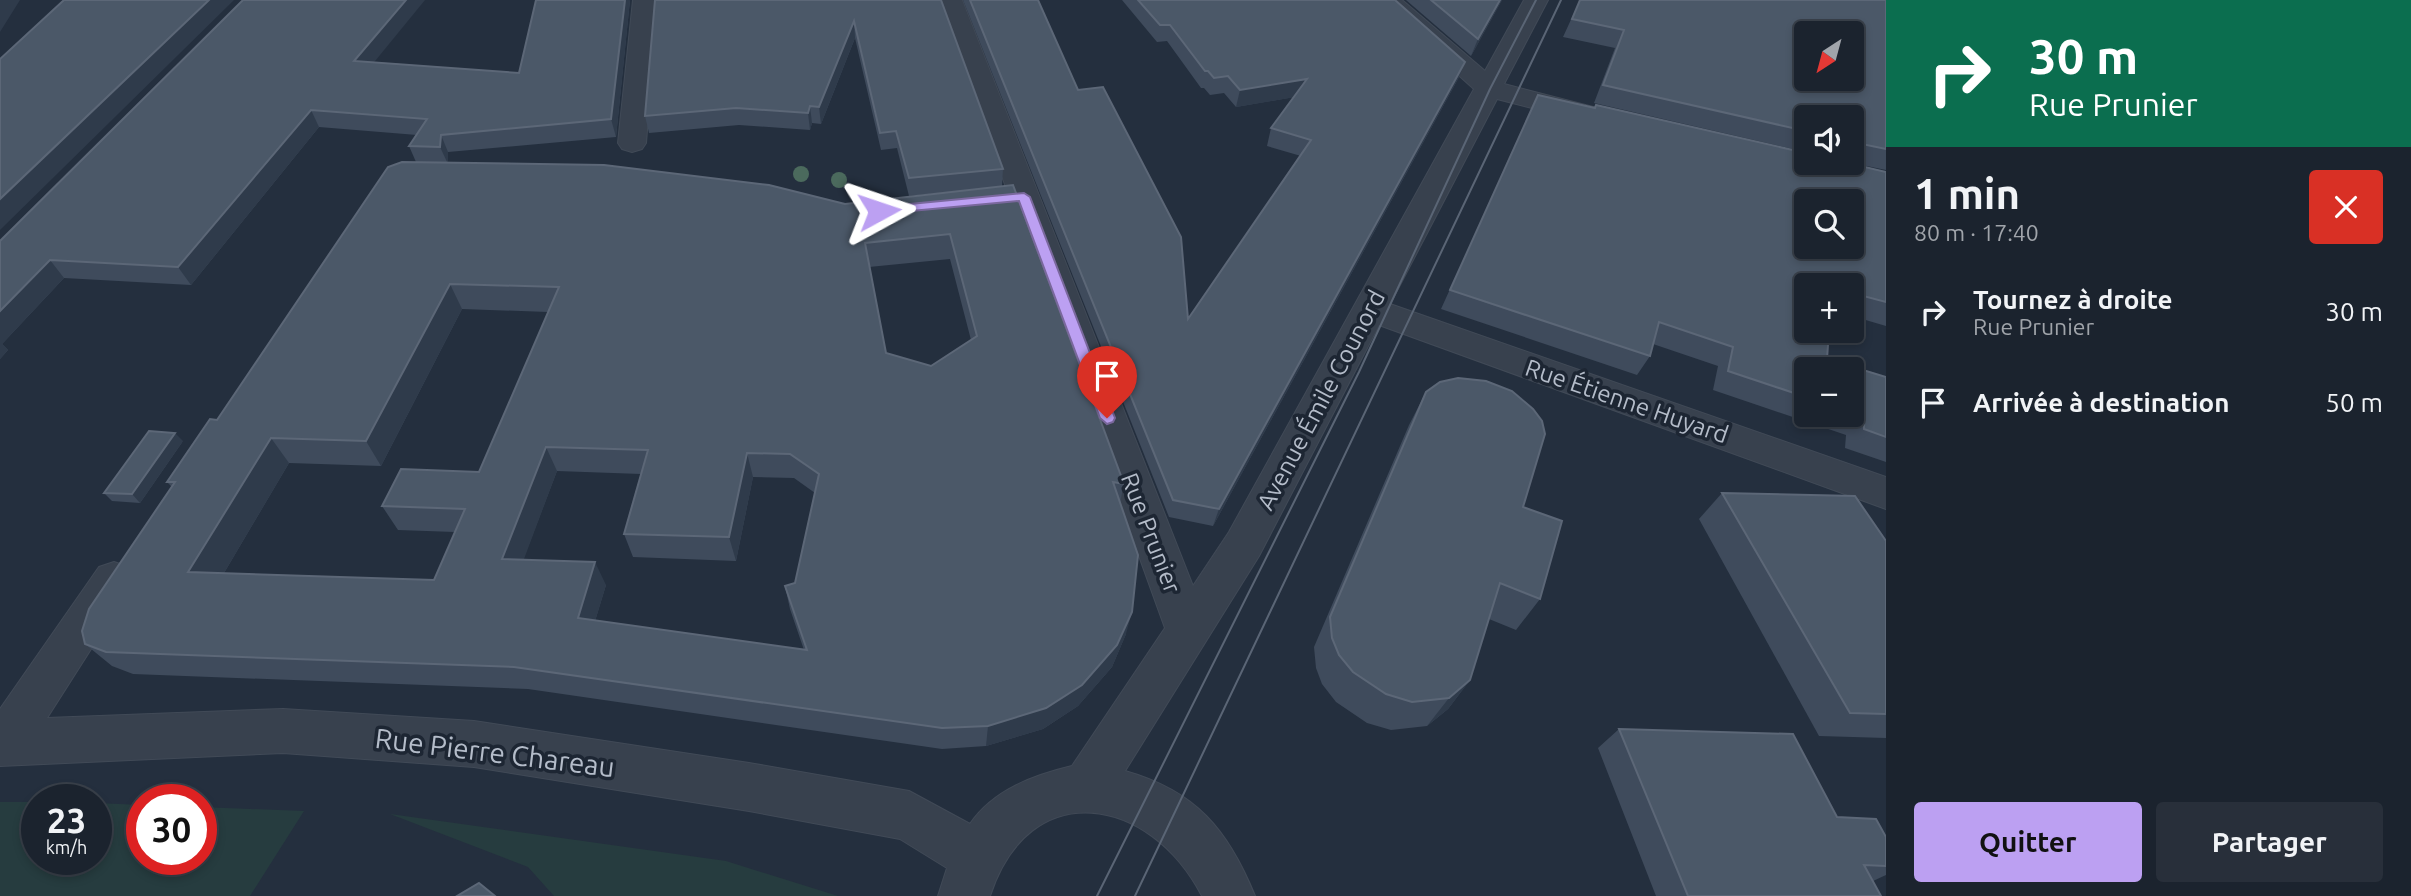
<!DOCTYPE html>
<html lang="fr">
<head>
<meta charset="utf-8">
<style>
  :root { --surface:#1b232e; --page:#282f3a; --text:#f1f3f6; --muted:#a0a4aa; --line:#39404a; --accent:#bca0f2 }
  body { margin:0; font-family:Ubuntu,sans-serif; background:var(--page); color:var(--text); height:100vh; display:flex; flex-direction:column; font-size:26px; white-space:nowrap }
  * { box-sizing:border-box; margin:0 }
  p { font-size:23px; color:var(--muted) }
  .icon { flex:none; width:38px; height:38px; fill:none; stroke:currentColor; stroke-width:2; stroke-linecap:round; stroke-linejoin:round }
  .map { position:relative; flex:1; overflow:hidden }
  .panel { display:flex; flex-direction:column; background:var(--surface); width:525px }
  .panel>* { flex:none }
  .hud { background:#0b6e4f; color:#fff; overflow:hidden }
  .needle { width:46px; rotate:216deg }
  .tools { position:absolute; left:1794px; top:21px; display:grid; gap:14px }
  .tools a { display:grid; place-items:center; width:70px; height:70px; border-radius:7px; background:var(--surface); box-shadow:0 4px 10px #0003,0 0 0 2px var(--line); font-size:35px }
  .speed { position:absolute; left:21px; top:784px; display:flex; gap:14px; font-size:35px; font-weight:700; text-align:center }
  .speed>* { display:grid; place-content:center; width:91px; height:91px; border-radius:50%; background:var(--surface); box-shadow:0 4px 10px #0003,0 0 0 2px var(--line); line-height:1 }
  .speed small { font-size:18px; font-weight:400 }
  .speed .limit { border:10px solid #d22; background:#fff; color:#111 }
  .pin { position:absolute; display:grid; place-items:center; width:60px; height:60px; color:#fff; margin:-72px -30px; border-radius:50% 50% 50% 0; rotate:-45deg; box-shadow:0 0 7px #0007 }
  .pin .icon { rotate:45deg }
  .me { position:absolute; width:77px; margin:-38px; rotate:85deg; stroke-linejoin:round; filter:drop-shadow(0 0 5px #0008) }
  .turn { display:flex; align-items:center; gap:24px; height:147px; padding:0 28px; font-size:32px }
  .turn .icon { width:91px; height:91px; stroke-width:2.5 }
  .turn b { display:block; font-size:49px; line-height:60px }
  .round { display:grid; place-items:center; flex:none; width:74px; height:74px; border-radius:7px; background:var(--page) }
  .summary { display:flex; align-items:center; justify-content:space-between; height:119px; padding:0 28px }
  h1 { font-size:42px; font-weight:700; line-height:52px }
  .primary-button { display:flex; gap:14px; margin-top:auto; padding:14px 28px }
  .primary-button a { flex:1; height:80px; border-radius:7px; background:var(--accent); color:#111; font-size:28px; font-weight:700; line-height:80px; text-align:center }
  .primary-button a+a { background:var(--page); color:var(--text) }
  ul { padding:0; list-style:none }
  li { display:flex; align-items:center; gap:21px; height:91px; padding:0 28px }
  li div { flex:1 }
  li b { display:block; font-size:26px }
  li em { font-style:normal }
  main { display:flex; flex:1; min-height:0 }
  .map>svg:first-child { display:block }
  .green { fill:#263c3f }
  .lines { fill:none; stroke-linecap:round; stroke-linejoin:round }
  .street-casing { stroke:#414a57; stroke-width:2 }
  .street { fill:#38414e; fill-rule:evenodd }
  .tram { stroke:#5a6575; stroke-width:2 }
  .tree { fill:#4b6a5d }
  .wall { fill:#3f4b5c; fill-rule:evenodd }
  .shaded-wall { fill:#2f3b4b }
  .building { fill:#4b5868; stroke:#5c6777; stroke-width:2; fill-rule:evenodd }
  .route { fill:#bca0f2; stroke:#7a689d; stroke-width:2 }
  .labels { text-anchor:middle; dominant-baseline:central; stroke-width:7; stroke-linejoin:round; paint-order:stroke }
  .street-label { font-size:24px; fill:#b4bcc9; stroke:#1d2633 }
  .near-street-label { font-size:28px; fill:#b4bcc9; stroke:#1d2633 }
</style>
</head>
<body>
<main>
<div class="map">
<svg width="1886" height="896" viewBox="0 0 1886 896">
  <rect width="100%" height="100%" fill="#242f3e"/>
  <g class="green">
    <path d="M0 802H37V859H96V803L142 805V859H201V807L304 811 250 896H0Z"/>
    <path d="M390 814 726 861 838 896H554L528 867Z"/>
  </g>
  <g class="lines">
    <g class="street-casing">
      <g id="street">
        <path d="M633 0H657L646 143 642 149 632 152 622 149 618 143Z"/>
        <path d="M938 0H962L1193 586 1229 532 1474 89 1375 0H1402L1485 71 1524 0H1548L1504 84 1597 108 1601 114 1597 120 1587 122 1497 99 1390 304 1886 477V509L1379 325 1259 556 1125 771C1196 791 1228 830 1255 896H1202C1150 795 1029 775 990 896H938L947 868 900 839 749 811 474 767 283 753 0 766V709L99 567 114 562 129 567 135 580 47 718 283 709 474 721 749 763 909 791 970 824C993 790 1034 775 1072 766L1165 628 1013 207 966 212 955 210 951 203 955 196 1007 190Z"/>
      </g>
    </g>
    <use href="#street" class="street"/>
    <g class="tram">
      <path d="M1097 896 1359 372 1490 89 1536 0"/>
      <path d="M1135 896 1561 0"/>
    </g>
  </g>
  <g class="tree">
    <circle cx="801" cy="174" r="8"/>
    <circle cx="839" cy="180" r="8"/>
  </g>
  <g class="wall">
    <path d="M630 0 616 137 448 152V163L845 204 970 190 909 196 897 148 881 150 855 38 821 124 812 123 810 130 739 125 649 133 645 116 655 0H941L1003 169 1002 186 1124 484 1120 503 1126 634 1112 667 1078 706 1043 729 986 746 942 749 528 689 133 674 112 666 85 644 172 487 167 482 217 420 416 162 409 146 417 135 319 127 191 285 64 278 2 344 8 350 0 359V241L374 62 519 73ZM950 259 971 340 931 366 886 353 869 267ZM462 309 548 312 479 472 382 506 398 530 455 532 434 580 224 573 289 463 381 466ZM557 471 641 474 624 534 633 557 736 561 753 477 794 478 815 493 795 583 785 586 790 609 804 650 595 621 606 585 523 560Z"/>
    <path d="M963 0H1038L1078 90 1188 319 1301 156 1267 146 1271 128 1294 97 1236 107 1224 93 1210 95 1204 88H1201L1167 41 1157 42 1122 0H1395L1465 62 1458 79 1213 526 1169 517Z"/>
    <path d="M1406 0H1502L1471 56Z"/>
    <path d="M1580 0H1886V170L1852 163V117H1806V152L1594 103 1615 48 1563 37Z"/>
    <path d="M1538 95 1886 172V326L1852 316V285H1806L1827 359 1886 377V462L1845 448 1846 435 1713 390 1718 366 1653 344 1650 356 1637 375 1441 309ZM1806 369H1852V415H1806Z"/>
    <path d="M1426 392 1523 507 1540 599 1516 630 1489 619 1470 680 1448 709 1427 726 1391 730 1367 723 1336 702 1322 684 1316 668 1314 647 1409 425Z"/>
    <path d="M183 441 140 503 112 501 104 493Z"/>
    <path d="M1722 493 1886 541V738L1819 736 1699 519Z"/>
    <path d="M1619 729 1886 837V875L1873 881 1881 896H1656L1598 748Z"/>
  </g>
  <g class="shaded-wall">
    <path d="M0 0H20L0 32Z"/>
    <path d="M209 0H234L0 230V199Z"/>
    <path d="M406 0H425L362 77 354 61Z"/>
    <path d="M625 0H630L616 137 611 119Z"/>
    <path d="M1500 0H1502L1471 56 1478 39Z"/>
    <path d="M854 21 855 38 821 124 819 107Z"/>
    <path d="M1465 62 1458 79 1213 526 1219 509Z"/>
    <path d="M1307 79 1302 96 1236 107 1240 90Z"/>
    <path d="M810 106 812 123 810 130 808 113Z"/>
    <path d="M311 110 319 127 191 285 178 267Z"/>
    <path d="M441 135 448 152V164L440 147Z"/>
    <path d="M50 260 64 278 2 344 8 350 0 359V311Z"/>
    <path d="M450 284 462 309 381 466 366 441Z"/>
    <path d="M175 433 183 441 140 503 132 494Z"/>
    <path d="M271 438 289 463 211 595 188 572Z"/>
    <path d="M546 447 557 471 515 583 502 559Z"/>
    <path d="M747 453 753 477 736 561 729 537Z"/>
    <path d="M595 562 606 585 589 641 578 618Z"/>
    <path d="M1132 612 1126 634 1112 667 1078 706 1043 729 986 746 988 726Z"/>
    <path d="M1470 680 1448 709 1427 726 1449 698Z"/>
  </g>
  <g class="building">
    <path d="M64 0H209L0 199V59Z"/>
    <path d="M243 0H406L354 61 519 73 536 0H625L611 119 441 135 440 147 409 146 427 119 311 110 178 267 50 260 0 311V241Z"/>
    <path d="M655 0H941L1003 169 909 178 896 131 880 133 854 21 819 107 810 106 808 113 736 108 645 116Z"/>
    <path d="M970 0H1038L1078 90 1103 87 1181 237 1188 319 1311 140 1271 128 1307 79 1240 90 1228 76 1214 78 1208 71H1205L1170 25H1160L1138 0H1395L1465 62 1219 509 1173 500Z"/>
    <path d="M1431 0H1500L1478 39Z"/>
    <path d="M1580 0H1886V149L1852 142V117H1806V131L1603 85 1624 30 1572 19ZM1806 33H1852V79H1806Z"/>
    <path d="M1538 95 1595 108 1596 105 1806 153V163H1848L1886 172V302L1852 293V285H1806V331H1829L1827 359 1886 377V437L1864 429V416L1852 412V369H1806V397L1728 371 1733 347 1659 322 1650 356 1450 290ZM1806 201H1852V247H1806Z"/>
    <path d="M402 162 604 165 769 185 845 204 1013 185 1124 484 1113 482 1138 555 1132 612 1117 645 1082 685 1046 708 988 726 942 728 514 667 106 652 85 644 82 631 89 609 175 482H167L210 419 217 420 388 167ZM950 234 977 336 931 366 886 353 865 243ZM450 284 559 287 479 472 401 469 382 506 465 509 434 580 188 572 271 438 366 441ZM546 447 648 450 624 534 729 537 747 453 790 454 819 474 795 583 785 586 807 650 578 618 595 562 502 559Z"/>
    <path d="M1458 378 1486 381 1512 391 1533 409 1542 421 1545 434 1523 507 1562 521 1540 599 1500 583 1470 680 1449 698 1412 702 1386 694 1353 672 1339 655 1332 638 1330 617 1426 392 1440 382Z"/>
    <path d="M149 431 175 433 132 494 104 493Z"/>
    <path d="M1722 493 1855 496 1886 541V714L1850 713Z"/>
    <path d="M1619 729 1793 734 1837 817 1876 819 1886 837V866L1864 865 1881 896H1688Z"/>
    <path d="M479 883 495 896H457Z"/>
  </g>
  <path class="route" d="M1024 193 1030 197 1115 418 1113 422 1107 424 1100 418 1019 201 879 214 873 211 879 207Z"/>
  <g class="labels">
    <g class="street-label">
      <text transform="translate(1321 400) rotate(-62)">Avenue Émile Counord</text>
      <text transform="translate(1627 401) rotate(19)">Rue Étienne Huyard</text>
      <text transform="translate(1151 533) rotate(69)">Rue Prunier</text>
    </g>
    <g class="near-street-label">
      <text transform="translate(495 752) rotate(7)">Rue Pierre Chareau</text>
    </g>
  </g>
</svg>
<div class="tools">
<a><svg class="needle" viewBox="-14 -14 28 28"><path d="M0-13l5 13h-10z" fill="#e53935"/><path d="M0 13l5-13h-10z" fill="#a0a4aa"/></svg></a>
<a><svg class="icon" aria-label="sound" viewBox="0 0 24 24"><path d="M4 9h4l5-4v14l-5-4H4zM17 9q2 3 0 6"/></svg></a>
<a><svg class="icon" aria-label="search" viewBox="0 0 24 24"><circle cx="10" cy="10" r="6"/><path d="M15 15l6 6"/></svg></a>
<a>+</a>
<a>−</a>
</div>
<div class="speed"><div>23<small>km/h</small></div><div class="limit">30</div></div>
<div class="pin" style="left:1107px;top:418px;background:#d93025"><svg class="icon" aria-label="arrive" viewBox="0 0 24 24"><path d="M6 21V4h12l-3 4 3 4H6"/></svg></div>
<svg class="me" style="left:879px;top:211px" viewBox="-20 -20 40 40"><path d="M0-17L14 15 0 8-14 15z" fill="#bca0f2" stroke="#fff" stroke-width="4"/></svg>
</div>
<section class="panel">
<div class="hud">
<div class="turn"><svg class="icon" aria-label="right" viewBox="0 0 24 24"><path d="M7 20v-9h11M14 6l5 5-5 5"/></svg><div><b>30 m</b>Rue Prunier</div></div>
</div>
<div class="summary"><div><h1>1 min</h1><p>80 m · 17:40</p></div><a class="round" style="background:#d93025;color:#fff"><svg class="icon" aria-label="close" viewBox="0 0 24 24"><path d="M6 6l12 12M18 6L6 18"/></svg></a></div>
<ul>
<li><svg class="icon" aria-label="right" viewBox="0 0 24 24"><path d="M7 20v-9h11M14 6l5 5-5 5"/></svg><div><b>Tournez à droite</b><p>Rue Prunier</p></div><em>30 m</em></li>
<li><svg class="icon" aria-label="arrive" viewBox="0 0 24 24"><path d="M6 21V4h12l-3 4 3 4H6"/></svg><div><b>Arrivée à destination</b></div><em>50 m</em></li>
</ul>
<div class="primary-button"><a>Quitter</a><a>Partager</a></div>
</section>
</main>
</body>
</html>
